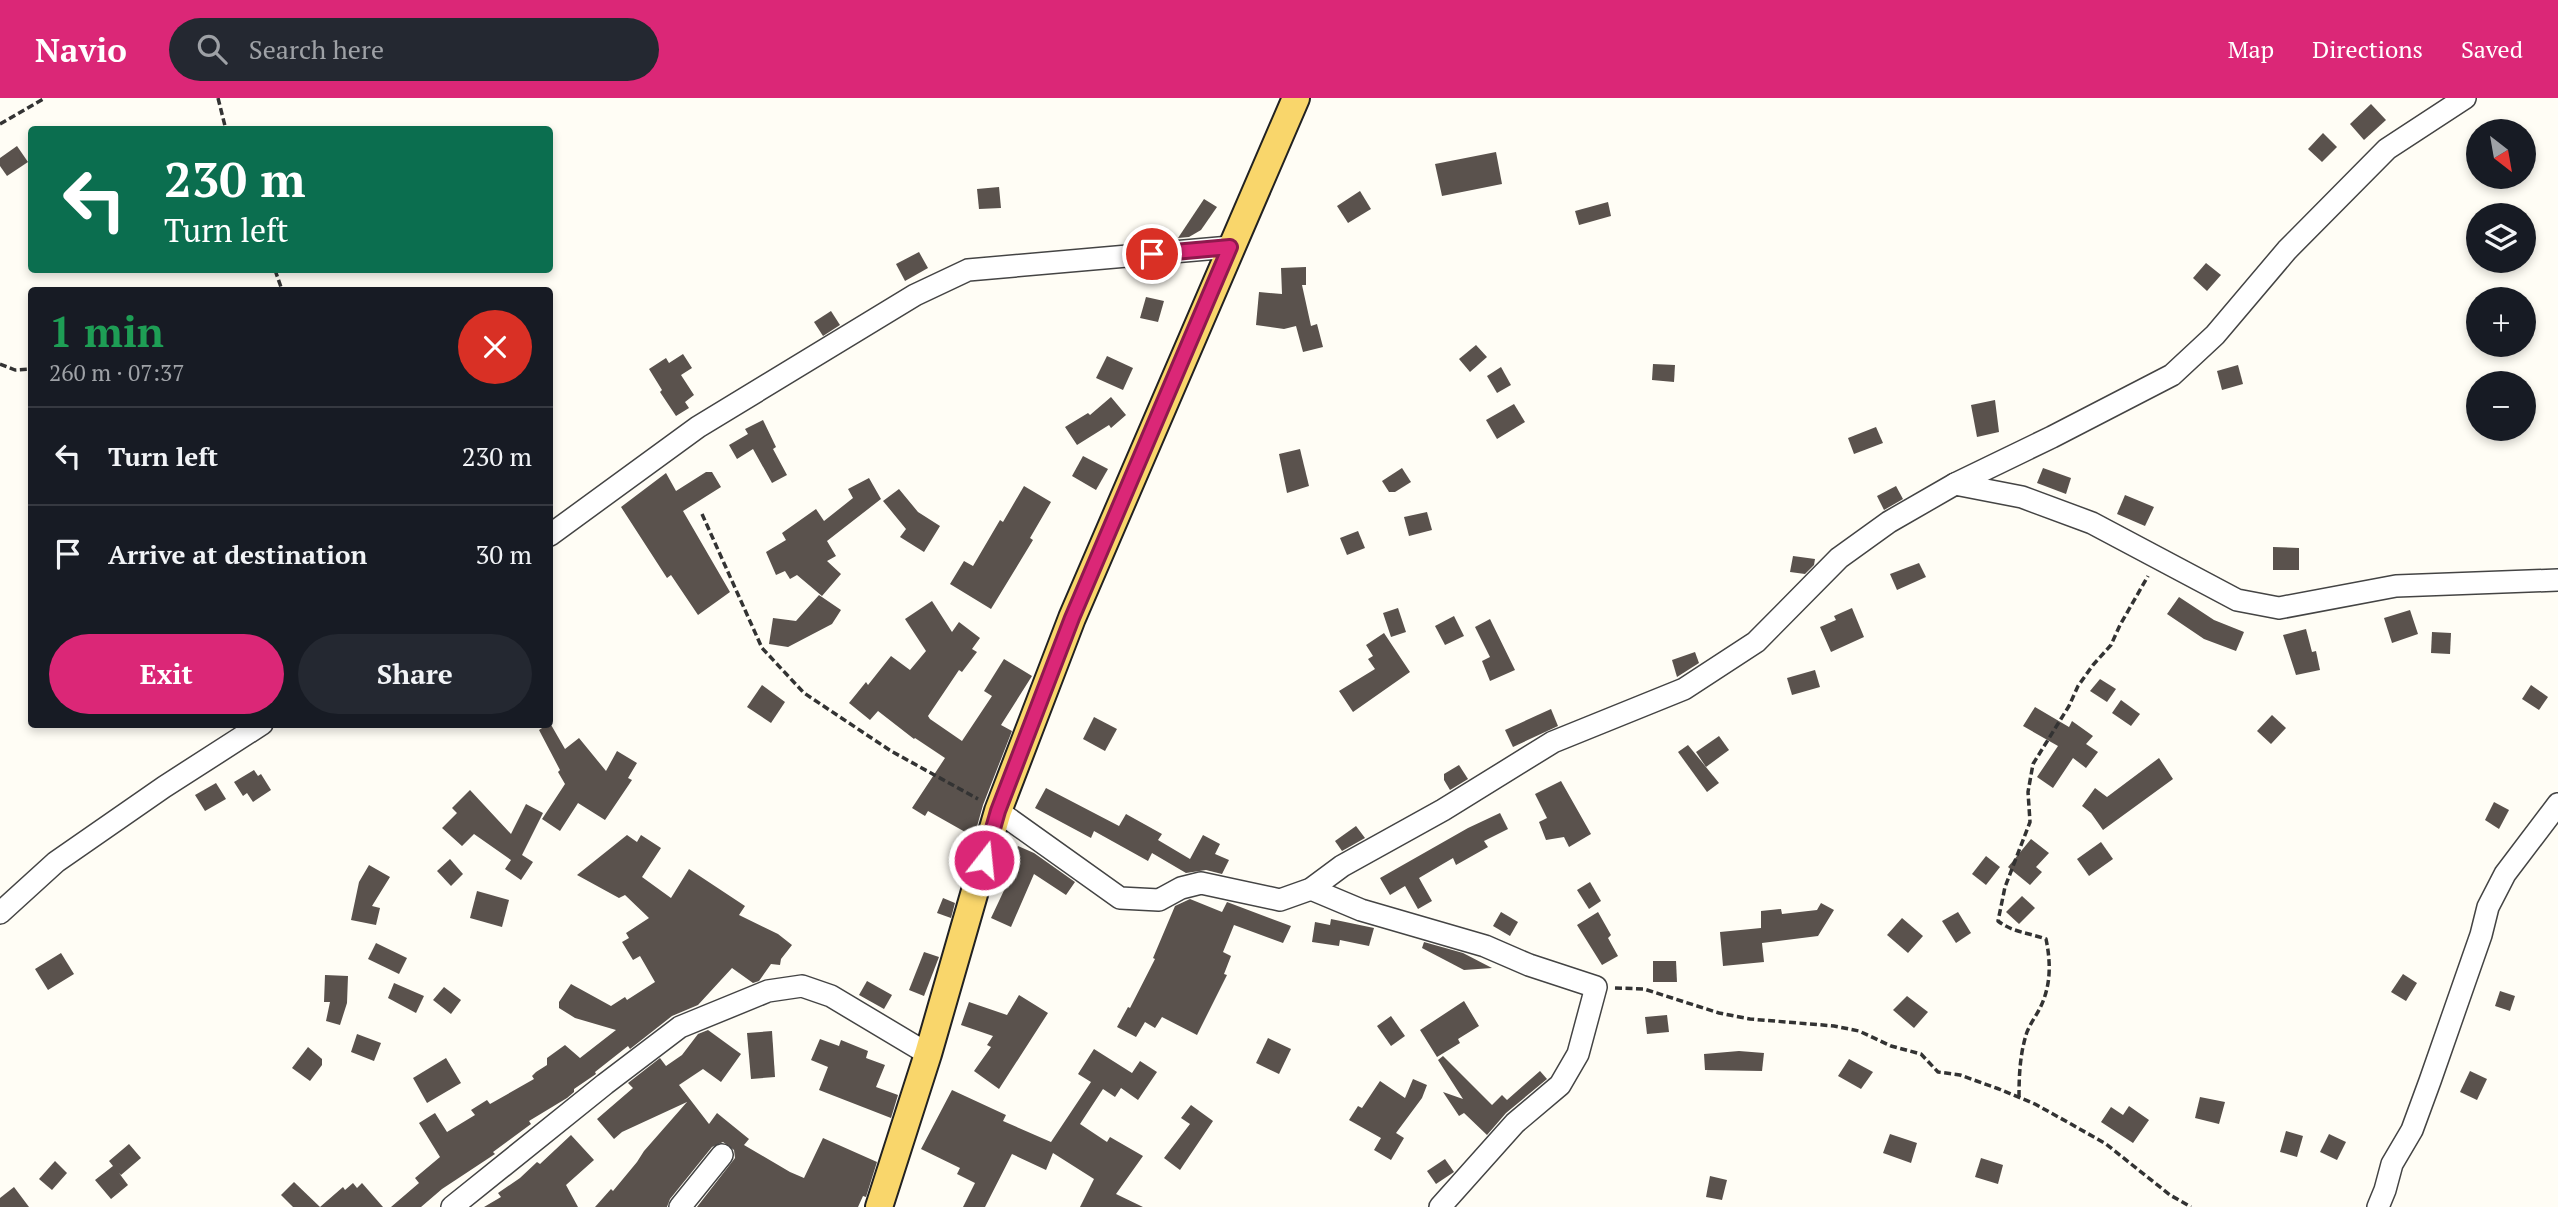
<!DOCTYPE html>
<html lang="en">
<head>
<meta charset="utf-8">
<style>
  :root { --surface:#171b24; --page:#242831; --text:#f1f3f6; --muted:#9ea1a6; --line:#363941; --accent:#db2777 }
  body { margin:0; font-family:"PT Serif",serif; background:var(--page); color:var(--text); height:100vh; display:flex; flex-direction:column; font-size:26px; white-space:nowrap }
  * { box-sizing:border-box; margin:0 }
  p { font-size:23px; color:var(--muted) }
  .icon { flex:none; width:38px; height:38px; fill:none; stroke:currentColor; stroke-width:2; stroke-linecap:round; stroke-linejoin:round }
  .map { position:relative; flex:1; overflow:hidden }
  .details { position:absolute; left:28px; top:189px; width:525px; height:441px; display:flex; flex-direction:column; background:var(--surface); border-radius:7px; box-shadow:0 4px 10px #0003 }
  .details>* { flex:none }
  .hud { position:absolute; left:28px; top:28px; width:525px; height:147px; border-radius:7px; box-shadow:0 4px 10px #0003; background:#0b6e4f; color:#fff; overflow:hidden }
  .needle { width:46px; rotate:149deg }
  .buttons { position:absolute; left:2466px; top:21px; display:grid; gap:14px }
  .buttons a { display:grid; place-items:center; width:70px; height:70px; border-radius:50%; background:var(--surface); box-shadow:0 4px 10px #0003; font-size:35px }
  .pin { position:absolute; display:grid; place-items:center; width:60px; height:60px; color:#fff; margin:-30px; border:4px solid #fff; border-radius:50%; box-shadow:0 2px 7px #0007 }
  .me { position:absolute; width:77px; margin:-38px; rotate:16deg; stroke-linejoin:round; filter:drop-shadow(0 0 5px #0008) }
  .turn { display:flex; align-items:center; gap:24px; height:147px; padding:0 21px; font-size:32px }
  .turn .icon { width:91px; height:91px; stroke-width:2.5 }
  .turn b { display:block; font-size:49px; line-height:60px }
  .round { display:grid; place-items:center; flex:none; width:74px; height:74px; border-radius:37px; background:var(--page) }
  .overview { display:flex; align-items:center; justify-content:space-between; height:119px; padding:0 21px }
  h1 { font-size:42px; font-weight:800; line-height:52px; color:#1e9e55 }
  .button { display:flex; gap:14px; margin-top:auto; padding:14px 21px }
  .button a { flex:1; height:80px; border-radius:42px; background:var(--accent); color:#fff; font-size:28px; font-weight:800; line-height:80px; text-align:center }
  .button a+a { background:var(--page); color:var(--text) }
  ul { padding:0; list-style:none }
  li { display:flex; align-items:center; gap:21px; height:98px; padding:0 21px; border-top:2px solid var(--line) }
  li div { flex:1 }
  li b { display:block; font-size:26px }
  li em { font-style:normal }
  header { display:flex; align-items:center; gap:42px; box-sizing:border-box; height:98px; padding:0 35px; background:var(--accent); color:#fff }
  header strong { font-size:33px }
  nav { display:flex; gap:38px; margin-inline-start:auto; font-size:24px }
  .search { width:490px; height:63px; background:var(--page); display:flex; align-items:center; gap:18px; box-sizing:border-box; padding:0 24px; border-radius:38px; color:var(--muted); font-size:26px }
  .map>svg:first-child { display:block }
  .building { fill:#5a524d }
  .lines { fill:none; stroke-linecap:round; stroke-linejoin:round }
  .minor-casing { stroke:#444; stroke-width:24 }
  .major-casing { stroke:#222; stroke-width:30 }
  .path { stroke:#333; stroke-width:3.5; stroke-dasharray:7 3.5; stroke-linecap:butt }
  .minor { stroke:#fff; stroke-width:21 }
  .major { stroke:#f9d66b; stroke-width:26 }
  .route-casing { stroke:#8e194d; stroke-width:18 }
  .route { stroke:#db2777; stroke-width:12 }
</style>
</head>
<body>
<header>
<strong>Navio</strong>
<div class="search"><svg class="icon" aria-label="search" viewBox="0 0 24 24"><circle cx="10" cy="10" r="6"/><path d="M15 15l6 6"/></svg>Search here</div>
<nav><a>Map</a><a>Directions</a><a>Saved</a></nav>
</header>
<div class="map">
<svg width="2558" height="1109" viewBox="0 0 2558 1109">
  <rect width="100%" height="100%" fill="#fffdf5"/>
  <g class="building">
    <path d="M2371 6 2386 22 2364 42 2350 26Z"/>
    <path d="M2323 35 2337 49 2322 64 2308 51Z"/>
    <path d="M17 48 28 64 7 78 0 68V60Z"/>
    <path d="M1496 54 1502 86 1442 98 1435 66Z"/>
    <path d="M999 89 1001 110 979 111 977 91Z"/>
    <path d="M1360 93 1371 111 1348 125 1337 108Z"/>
    <path d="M1204 101 1217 109 1201 132 1189 139 1178 140Z"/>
    <path d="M1608 104 1611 118 1579 127 1575 113Z"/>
    <path d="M919 154 928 170 905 183 896 166Z"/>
    <path d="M2206 165 2221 177 2207 193 2193 180Z"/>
    <path d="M1306 169V187H1302L1311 228 1317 226 1323 249 1303 254 1296 228 1284 231 1256 227 1259 194 1282 196 1281 170Z"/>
    <path d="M1146 199 1164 203 1158 224 1140 220Z"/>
    <path d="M831 213 840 227 823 238 814 224Z"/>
    <path d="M1476 247 1487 259 1470 274 1459 261Z"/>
    <path d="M683 256 692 270 681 277 694 297 685 304 689 310 676 318 660 294 662 292 649 271 666 260 669 265Z"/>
    <path d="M1107 258 1133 270 1123 292 1096 280Z"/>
    <path d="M1653 266 1675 267 1674 284 1652 282Z"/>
    <path d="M2238 267 2243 286 2222 292 2217 273Z"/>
    <path d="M1501 269 1511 287 1497 295 1487 278Z"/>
    <path d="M1111 299 1126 317 1111 330 1109 327 1077 347 1065 329 1088 315 1090 317Z"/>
    <path d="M1995 302 1999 334 1977 339 1971 307Z"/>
    <path d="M1514 306 1525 324 1497 341 1486 322Z"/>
    <path d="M763 322 776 349 773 351 787 377 772 385 753 351 737 361 729 347 748 336 745 331Z"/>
    <path d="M1876 329 1883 345 1854 356 1848 340Z"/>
    <path d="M1300 351 1309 388 1287 395 1279 356Z"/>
    <path d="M1083 358 1108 371 1096 392 1072 378Z"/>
    <path d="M1402 370 1411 384 1395 394H1389L1382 383Z"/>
    <path d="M2043 370 2071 380 2066 396 2037 385Z"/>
    <path d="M706 374H712L721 389 683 413 730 494 698 517 671 477 667 480 621 409 666 375 676 393Z"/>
    <path d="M869 380 881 401 827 443 836 458 827 463 841 476 822 498 797 477 790 481 785 473 776 477 766 454 786 442 782 435 816 411 824 423 853 400 848 391Z"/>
    <path d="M1024 388 1051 404 1030 440 1033 442 991 511 950 486 964 463 973 468 1000 422 1003 424Z"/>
    <path d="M1896 388 1903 401 1884 412 1877 398Z"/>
    <path d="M899 391 918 414 940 428 924 454 900 439 906 431 883 403Z"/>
    <path d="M2125 397 2154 409 2145 428 2117 416Z"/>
    <path d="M1427 414 1432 432 1409 438 1404 419Z"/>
    <path d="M1358 433 1365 450 1347 457 1340 440Z"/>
    <path d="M2273 449 2299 450V472H2273Z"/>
    <path d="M1793 458 1815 461 1814 467 1805 476 1790 474Z"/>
    <path d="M1919 465 1926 479 1897 492 1890 476Z"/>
    <path d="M819 497 841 512 832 526 788 549 769 546 773 520 796 523Z"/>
    <path d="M2179 499 2214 522 2244 534 2236 553 2204 541 2167 516Z"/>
    <path d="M932 503 952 534 959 524 980 540 972 551 977 554 962 574 959 572 928 618 930 621 962 643 992 598 984 593 1004 561 1032 578 1001 627 1012 633 983 707 974 739 928 713 925 718 912 710 945 660 915 640 914 641 878 613 870 622 849 605 866 584 868 587 891 558 910 572 926 553 905 521Z"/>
    <path d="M1398 510 1406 534 1391 539 1383 515Z"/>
    <path d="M1852 510 1864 539 1831 554 1820 529 1836 522 1834 518Z"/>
    <path d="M2410 512 2418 536 2392 545 2384 520Z"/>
    <path d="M1454 518 1464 538 1445 547 1435 528Z"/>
    <path d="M1490 521 1515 572 1490 583 1482 563 1490 559 1475 529Z"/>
    <path d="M2306 531 2312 554 2316 553 2320 572 2296 577 2283 537Z"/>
    <path d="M2432 534 2451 535 2450 556 2431 555Z"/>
    <path d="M1384 535 1410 574 1353 614 1339 593 1375 571 1368 561 1373 558 1366 547Z"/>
    <path d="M1695 554 1699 565 1677 579 1672 562Z"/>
    <path d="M1815 572 1820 589 1792 597 1787 580Z"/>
    <path d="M2100 581 2116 591 2107 604 2090 593Z"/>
    <path d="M762 587 785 604 771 625 747 609Z"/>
    <path d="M2531 587 2548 599 2539 612 2522 601Z"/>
    <path d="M2121 602 2140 616 2131 628 2112 615Z"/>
    <path d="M2035 609 2069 629 2072 623 2093 638 2086 646 2098 654 2086 670 2073 660 2053 690 2037 679 2058 648 2023 628Z"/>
    <path d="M1551 611 1558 628 1513 649 1505 632Z"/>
    <path d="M2272 617 2286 630 2271 646 2257 633Z"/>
    <path d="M1094 619 1117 631 1105 653 1083 641Z"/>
    <path d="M550 625 565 651 579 640 606 673 617 653 637 665 628 680 632 682 605 722 578 705 560 733 542 721 565 686 558 674 560 672 539 632Z"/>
    <path d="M1719 638 1729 652 1706 669 1696 654Z"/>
    <path d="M1688 647 1719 685 1707 694 1678 654Z"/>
    <path d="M2159 660 2173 681 2103 732 2091 715 2082 708 2095 690 2107 699Z"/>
    <path d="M1459 667 1468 681 1450 692 1444 682V676Z"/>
    <path d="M254 672 258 678 261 676 271 692 253 704 247 695 243 698 234 684Z"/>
    <path d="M1561 683 1591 736 1569 749 1564 739 1546 742 1539 724 1547 720 1535 696Z"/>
    <path d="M216 685 226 701 205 713 195 697Z"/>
    <path d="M1046 690 1119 728 1126 716 1162 736 1158 742 1190 761 1203 737 1220 746 1215 756 1229 762 1222 776 1206 772 1186 775 1152 755 1148 763 1094 733 1091 740 1035 710Z"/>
    <path d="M470 692 511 736 526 706 543 715 522 757 533 764 521 782 505 771 511 762 474 736 462 748 442 730 457 715 452 710Z"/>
    <path d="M2494 704 2509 712 2499 731 2485 722Z"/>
    <path d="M1500 715 1508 731 1484 743 1488 749 1456 767 1453 760 1419 780 1432 803 1418 811 1405 788 1390 797 1380 780 1468 730Z"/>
    <path d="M1356 728 1365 740 1342 753 1335 743Z"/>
    <path d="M627 737 637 744 641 737 661 750 642 779 671 800 689 771 745 808 739 817 778 836 792 847 781 861 780 867 771 866 759 883 753 885 732 870 698 907 672 918 630 951 628 948 595 974 596 976 574 991V994L567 1000 529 1023 531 1026 493 1054 495 1056 442 1091 421 1109H391L419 1085 415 1080 440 1059 419 1025 435 1015 447 1034 475 1017 471 1012 487 1002 490 1006 534 981 532 978 536 974 547 967V960L565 947 580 960 616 932 575 920 559 910V904L571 886 611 908 625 899 627 902 655 884 640 858 633 862 622 844 629 840 626 835 649 820 625 797 619 800 577 777Z"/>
    <path d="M2031 741 2049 755 2036 769 2042 774 2030 787 2008 769Z"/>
    <path d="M2101 744 2113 761 2089 778 2077 761Z"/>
    <path d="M1018 748 1034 755 1075 784 1066 797 1034 776 1011 829 991 820 1007 786 1001 784Z"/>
    <path d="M1986 758 2000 769 1986 787 1972 776Z"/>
    <path d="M450 761 463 776 451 788 437 773Z"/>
    <path d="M369 767 390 779 372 808 380 810 376 827 351 822 359 784Z"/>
    <path d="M1590 784 1601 803 1589 811 1577 792Z"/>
    <path d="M477 793 509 802 502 829 470 820Z"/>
    <path d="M2022 798 2035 810 2019 826 2006 814Z"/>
    <path d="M943 800 955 805 951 820 937 815Z"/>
    <path d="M1190 801 1222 814 1227 804 1291 828 1283 845 1234 827 1223 854 1231 858 1224 876 1227 877 1197 937 1162 919 1155 930 1145 924 1136 939 1117 929 1128 909 1130 910 1155 861 1153 860 1175 808Z"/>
    <path d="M1821 805 1834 812 1818 838 1762 845 1764 864 1723 868 1720 834 1761 830V813L1781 811 1782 816 1817 812Z"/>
    <path d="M1501 814 1518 824 1510 838 1493 828Z"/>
    <path d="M1598 814 1611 837 1608 840 1618 858 1602 867 1577 827Z"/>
    <path d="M1958 814 1971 835 1956 845 1942 823Z"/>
    <path d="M1902 820 1923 838 1908 855 1887 837Z"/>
    <path d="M1331 821 1374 830 1369 848 1340 842 1339 848 1312 844 1315 824 1330 827Z"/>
    <path d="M1424 844 1463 855 1492 870 1464 872 1422 850Z"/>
    <path d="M376 845 407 860 399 876 368 861Z"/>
    <path d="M924 854 939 859 924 898 909 892Z"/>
    <path d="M61 855 74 876 48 892 35 871Z"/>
    <path d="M1653 863H1676L1677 884H1653Z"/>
    <path d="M2403 876 2417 885 2406 903 2391 894Z"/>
    <path d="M325 877 348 878 347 905 340 927 326 923 330 904H324Z"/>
    <path d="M867 883 892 897 884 911 859 897Z"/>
    <path d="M394 885 424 898 416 915 388 900Z"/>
    <path d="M444 889 461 902 451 916 433 902Z"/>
    <path d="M2500 893 2515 898 2510 913 2495 908Z"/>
    <path d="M1019 897 1048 915 999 991 974 973 991 949 987 947 993 938 961 927 969 904 1007 917Z"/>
    <path d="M1907 898 1928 914 1914 930 1893 912Z"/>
    <path d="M1464 903 1479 928 1458 941 1460 945 1437 959 1420 932Z"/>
    <path d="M1667 917 1669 934 1647 936 1645 919Z"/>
    <path d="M1391 918 1405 938 1391 948 1377 928Z"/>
    <path d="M708 932 741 956 721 984 703 971 679 987 709 1026 717 1015 749 1041 744 1047 790 1074 804 1080 823 1040 877 1064 866 1099 863 1098 858 1109H697L735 1060 734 1052 723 1044 712 1049 670 1101 667 1109H595L611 1091 613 1093 637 1064 644 1053 687 1004 622 1034 614 1041 597 1021 633 990 628 985 660 960 666 968 682 957 698 936Z"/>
    <path d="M772 933 775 979 751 981 747 935Z"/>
    <path d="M357 936 381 945 374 963 351 954Z"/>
    <path d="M1268 940 1291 951 1279 976 1256 965Z"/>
    <path d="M820 941 839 948 841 942 868 953 866 960 885 967 876 989 898 997 891 1020 819 992 828 969 811 962Z"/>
    <path d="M308 949 322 961V967L310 983 292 970Z"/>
    <path d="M1094 951 1132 975 1140 963 1157 974 1138 1002 1121 990 1115 999 1103 991 1080 1026 1107 1044 1110 1039 1143 1058 1116 1096 1143 1109H1080L1094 1081 1053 1055 1046 1072 1012 1056 985 1109H963L975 1085 957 1076 960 1070 921 1051 952 992 1006 1017 1003 1023 1051 1044 1091 984 1078 976Z"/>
    <path d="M1739 953 1764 955 1762 973 1705 972 1704 956Z"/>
    <path d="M1443 958 1492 1007 1502 997 1507 1002 1540 973 1547 981 1506 1015 1487 1037 1464 1015 1459 1018 1443 994 1463 1001 1438 962Z"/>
    <path d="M446 960 461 985 427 1005 413 980Z"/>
    <path d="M1849 961 1873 974 1861 991 1838 978Z"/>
    <path d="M2470 973 2487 981 2477 1002 2460 994Z"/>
    <path d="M1413 981 1427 987 1422 1000 1396 1035 1404 1040 1391 1062 1374 1052 1381 1040 1349 1022 1358 1008 1362 1010 1380 983 1405 1000Z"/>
    <path d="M2200 999 2225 1004 2219 1026 2195 1020Z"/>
    <path d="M1191 1007 1213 1023 1180 1072 1164 1060 1190 1026 1181 1020Z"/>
    <path d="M2129 1008 2149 1022 2133 1045 2101 1024 2111 1009 2123 1017Z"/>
    <path d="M2286 1033 2303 1038 2297 1059 2280 1054Z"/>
    <path d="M1890 1036 1917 1045 1911 1065 1883 1055Z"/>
    <path d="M2329 1036 2346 1044 2337 1062 2320 1054Z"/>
    <path d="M571 1037 594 1062 566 1087 578 1109H484L501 1099 498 1095 520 1080 537 1064 540 1066Z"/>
    <path d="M129 1046 141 1060 121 1077 119 1075 128 1087 111 1101 95 1082 113 1068 109 1063Z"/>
    <path d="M1981 1060 2003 1067 1998 1086 1975 1079Z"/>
    <path d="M1445 1061 1454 1074 1436 1086 1427 1073Z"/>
    <path d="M55 1063 67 1075 52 1092 39 1081Z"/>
    <path d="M1710 1078 1727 1082 1722 1102 1706 1099Z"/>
    <path d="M294 1084 320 1109H293L281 1097Z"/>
    <path d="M353 1085 357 1090 362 1085 383 1109H320L343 1089 345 1092Z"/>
    <path d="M14 1089 29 1109H0V1100Z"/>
  </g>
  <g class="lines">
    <g class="minor-casing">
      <g id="minor">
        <path d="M1955 386 2052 339 2172 277 2215 237 2287 152 2387 51 2465 0"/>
        <path d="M550 437 698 329 915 197 968 172 1230 149"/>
        <path d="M998 713 1120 800 1159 802 1181 790 1201 785 1280 802 1311 791 1342 768 1443 712 1553 644 1684 591 1756 544 1839 460 1889 424 1955 386 2022 399 2092 425 2237 502 2279 510 2396 488 2558 482"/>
        <path d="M1311 791 1361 812 1485 848 1529 867 1596 889 1578 956 1560 987 1515 1025 1440 1109"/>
        <path d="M0 815 56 764 164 689 262 626"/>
        <path d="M452 1109 605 986 680 929 768 893 802 888 831 898 928 956"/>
        <path d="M680 1109 722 1057"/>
        <path d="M2378 1109 2385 1092 2392 1066 2412 1032 2430 983 2481 837 2488 809 2505 776 2558 706"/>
      </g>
    </g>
    <g class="major-casing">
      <path id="major" d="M879 1109 928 956 998 713 1072 520 1296 0"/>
    </g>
    <g class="path">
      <path d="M218 0 226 32"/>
      <path d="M0 26 45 0"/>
      <path d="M275 172 282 192"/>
      <path d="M0 266 15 272 32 271"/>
      <path d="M702 416 762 550 804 595 891 653 978 701"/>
      <path d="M1615 890 1644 891 1719 915 1750 921 1834 928 1859 933 1891 948 1921 956 1938 974 1960 977 1999 991 2035 1006 2071 1026 2106 1046 2170 1097 2191 1109"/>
      <path d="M2019 999C2019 977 2020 955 2027 934 2030 926 2036 918 2040 910 2051 888 2051 865 2046 841 2029 835 2012 834 1998 823L2005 789 2030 724 2028 694 2033 666 2069 608 2078 588 2093 567 2111 547 2120 527 2148 478"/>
    </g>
    <use href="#minor" class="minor"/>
    <use href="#major" class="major"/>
  </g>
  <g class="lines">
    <g class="route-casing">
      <path id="route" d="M984 762 998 713 1072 520 1230 149 1152 156"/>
    </g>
    <use href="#route" class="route"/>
  </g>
</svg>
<div class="buttons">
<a><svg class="needle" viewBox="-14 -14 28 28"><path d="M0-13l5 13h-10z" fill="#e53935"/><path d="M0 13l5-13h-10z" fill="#9ea1a6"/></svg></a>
<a><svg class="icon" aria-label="layers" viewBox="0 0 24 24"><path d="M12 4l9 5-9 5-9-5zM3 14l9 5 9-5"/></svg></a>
<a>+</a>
<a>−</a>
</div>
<div class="pin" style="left:1152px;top:156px;background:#d93025"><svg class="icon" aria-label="arrive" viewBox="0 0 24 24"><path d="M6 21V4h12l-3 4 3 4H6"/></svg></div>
<svg class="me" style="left:984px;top:762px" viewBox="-20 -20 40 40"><circle r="17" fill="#db2777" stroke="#fff" stroke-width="3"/><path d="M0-11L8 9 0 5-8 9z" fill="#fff"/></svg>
<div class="hud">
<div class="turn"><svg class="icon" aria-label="left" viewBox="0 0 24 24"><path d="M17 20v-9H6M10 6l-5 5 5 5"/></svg><div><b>230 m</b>Turn left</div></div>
</div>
<section class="details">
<div class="overview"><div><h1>1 min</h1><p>260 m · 07:37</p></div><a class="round" style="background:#d93025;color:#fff"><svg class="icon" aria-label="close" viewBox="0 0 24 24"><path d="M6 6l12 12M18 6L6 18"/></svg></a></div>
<ul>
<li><svg class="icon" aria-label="left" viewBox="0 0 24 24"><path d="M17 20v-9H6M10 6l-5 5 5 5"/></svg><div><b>Turn left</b></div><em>230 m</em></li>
<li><svg class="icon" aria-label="arrive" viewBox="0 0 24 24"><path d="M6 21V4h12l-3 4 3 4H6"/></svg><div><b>Arrive at destination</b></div><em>30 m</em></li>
</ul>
<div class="button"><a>Exit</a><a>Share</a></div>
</section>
</div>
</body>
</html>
